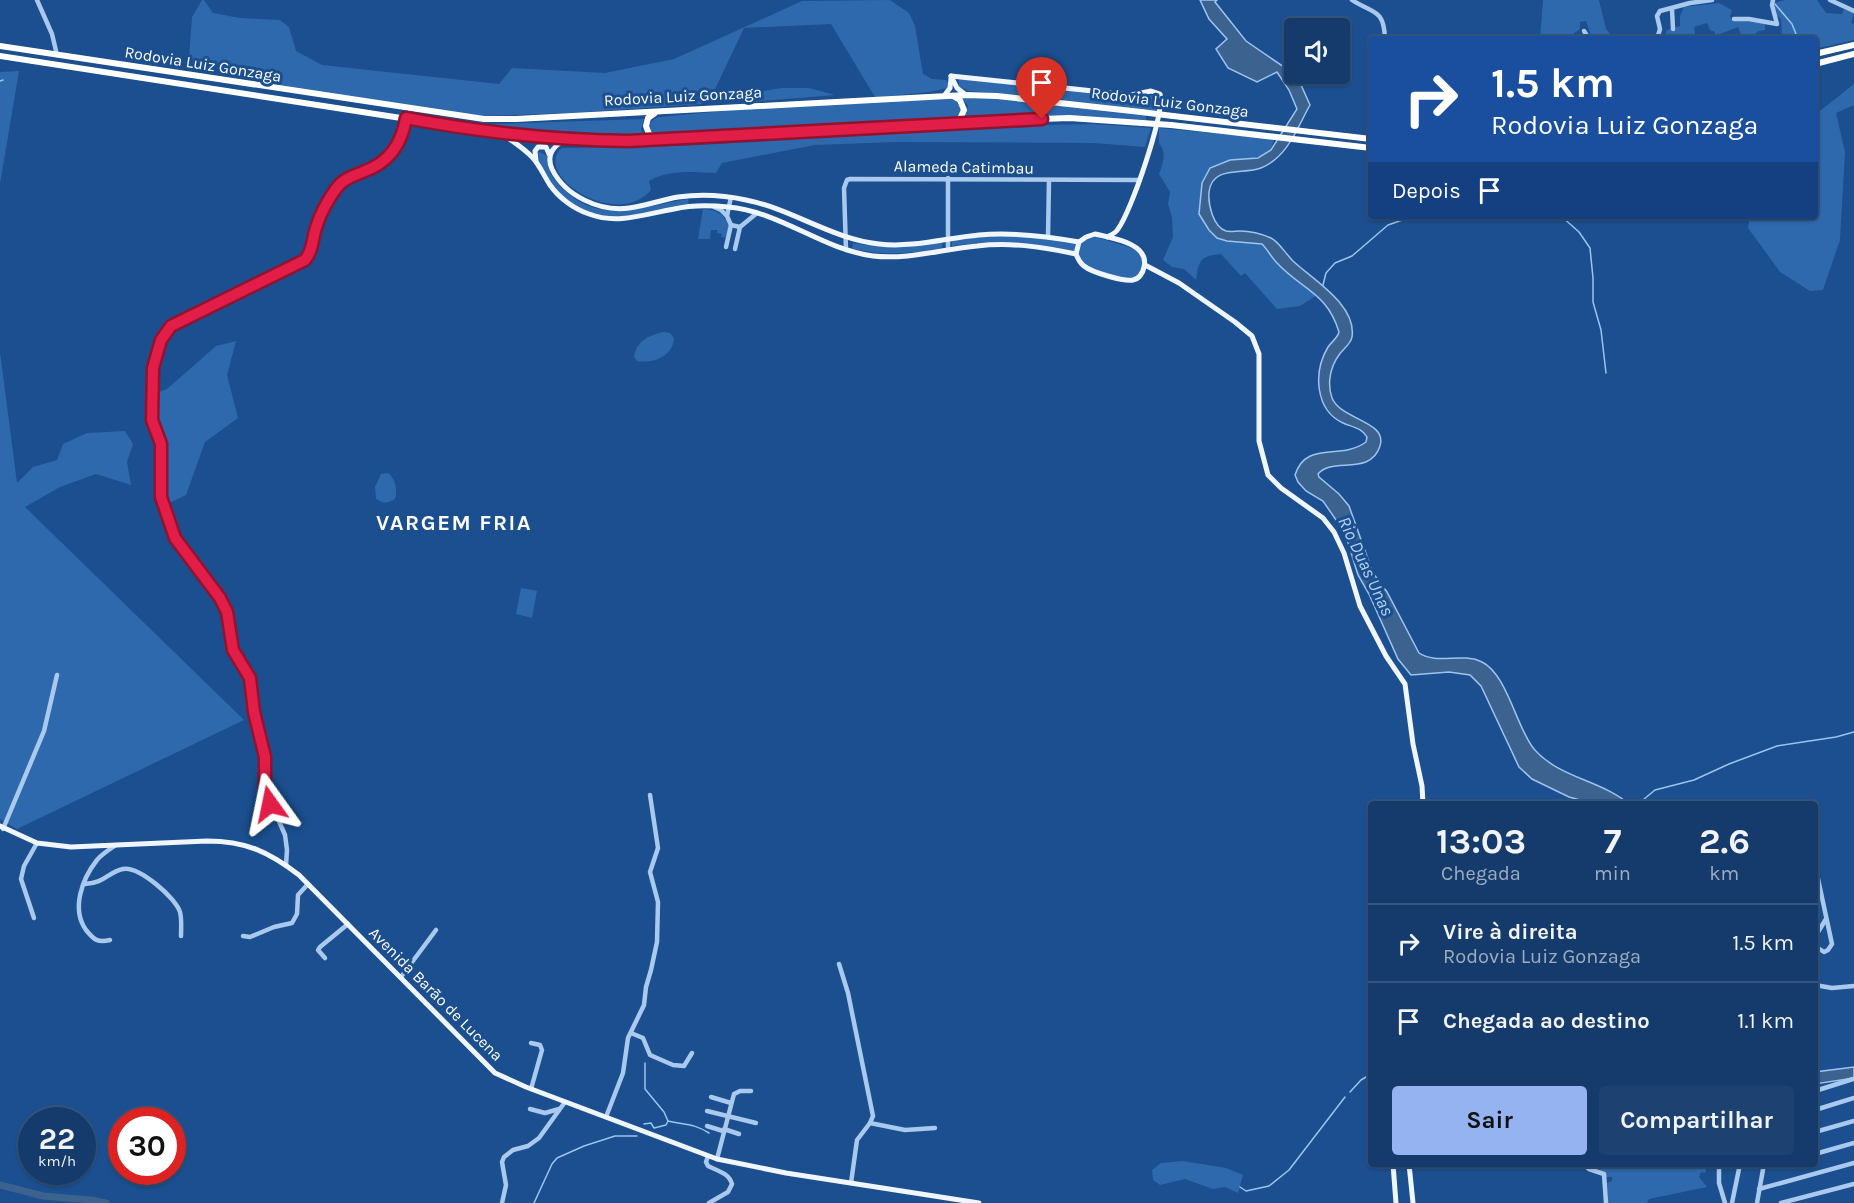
<!DOCTYPE html>
<html lang="pt">
<head>
<meta charset="utf-8">
<style>
  :root { --surface:#143b6b; --page:#1d4271; --text:#f1f3f6; --muted:#9dadc1; --line:#33557e; --accent:#95b2f1 }
  body { margin:0; font-family:Karla,sans-serif; background:var(--page); color:var(--text); height:100vh; display:flex; flex-direction:column; font-size:22px; white-space:nowrap }
  * { box-sizing:border-box; margin:0 }
  p { font-size:20px; color:var(--muted) }
  .icon { flex:none; width:33px; height:33px; fill:none; stroke:currentColor; stroke-width:2; stroke-linecap:round; stroke-linejoin:round }
  .map { position:relative; flex:1; overflow:hidden }
  .panel { position:absolute; left:1368px; top:801px; width:450px; height:366px; display:flex; flex-direction:column; background:var(--surface); border-radius:6px; box-shadow:0 2px 4px #0004,0 0 0 2px var(--line) }
  .panel>* { flex:none }
  .guide { position:absolute; left:1368px; top:36px; width:450px; height:183px; border-radius:6px; box-shadow:0 2px 4px #0004,0 0 0 2px var(--line); background:#1a4fa0; color:#fff; overflow:hidden }
  .tools { position:absolute; left:1284px; top:18px; display:grid; gap:12px }
  .tools a { display:grid; place-items:center; width:66px; height:66px; border-radius:6px; background:var(--surface); box-shadow:0 2px 4px #0004,0 0 0 2px var(--line); font-size:30px }
  .speed { position:absolute; left:18px; top:1107px; display:flex; gap:12px; font-size:30px; font-weight:700; text-align:center }
  .speed>* { display:grid; place-content:center; width:78px; height:78px; border-radius:50%; background:var(--surface); box-shadow:0 2px 4px #0004,0 0 0 2px var(--line); line-height:1 }
  .speed small { font-size:15px; font-weight:400 }
  .speed .limit { border:9px solid #d22; background:#fff; color:#111 }
  .pin { position:absolute; display:grid; place-items:center; width:51px; height:51px; color:#fff; margin:-62px -26px; border-radius:50% 50% 50% 0; rotate:-45deg; box-shadow:0 0 6px #0007 }
  .pin .icon { rotate:45deg }
  .me { position:absolute; width:66px; margin:-33px; rotate:348deg; stroke-linejoin:round; filter:drop-shadow(0 0 4px #0008) }
  .turn { display:flex; align-items:center; gap:21px; height:126px; padding:0 24px; font-size:27px }
  .turn .icon { width:78px; height:78px; stroke-width:2.5 }
  .turn b { display:block; font-size:42px; line-height:51px }
  .then { display:flex; align-items:center; height:57px; padding:0 24px; background:#0003; gap:12px; font-size:22px }
  .eta { display:flex; justify-content:space-evenly; align-items:center; height:102px; text-align:center }
  .eta b { font-size:36px; font-weight:700; line-height:42px }
  .primary-button { display:flex; gap:12px; margin-top:auto; padding:12px 24px }
  .primary-button a { flex:1; height:69px; border-radius:6px; background:var(--accent); color:#111; font-size:24px; font-weight:700; line-height:69px; text-align:center }
  .primary-button a+a { background:var(--page); color:var(--text) }
  ul { padding:0; list-style:none }
  li { display:flex; align-items:center; gap:18px; height:78px; padding:0 24px; border-top:2px solid var(--line) }
  li div { flex:1 }
  li b { display:block; font-size:22px }
  li em { font-style:normal }
  .map>svg:first-child { display:block }
  .green { fill:#2e69ad }
  .water { fill:#3c6290; stroke:#9cc4f0; stroke-width:1.5 }
  .lines { fill:none; stroke-linecap:round; stroke-linejoin:round }
  .stream { stroke:#9cc4f0; stroke-width:1.5 }
  .river { stroke:#3c6290; stroke-width:7 }
  .minor { stroke:#a9c9ee; stroke-width:4.5 }
  .major { stroke:#f0f6ff; stroke-width:5 }
  .highway { stroke:#fff; stroke-width:6 }
  .highway-bridge { stroke:#fff; stroke-width:6 }
  .route-casing { stroke:#92132f; stroke-width:15 }
  .route { stroke:#e11d48; stroke-width:10 }
  .labels { text-anchor:middle; dominant-baseline:central; stroke-width:6; stroke-linejoin:round; paint-order:stroke }
  .street-label { font-size:16px; fill:#fff; stroke:#1b4f8f }
  .water-label { font-size:18px; font-style:italic; fill:#b5d3f5; stroke:#1b4f8f }
  .district-label { font-size:22px; font-weight:bold; letter-spacing:1.5px; fill:#fff; stroke:#1b4f8f }
</style>
</head>
<body>
<div class="map">
<svg width="1854" height="1203" viewBox="0 0 1854 1203">
  <rect width="100%" height="100%" fill="#1b4f8f"/>
  <g class="green">
    <path d="M202 0H204L213 13 240 18 280 20 289 27 296 51 322 65 499 84 512 68 605 73 674 59 802 1 890 0 909 13 915 26 923 74 932 79 946 80 949 85 948 88 929 92 882 97H950L963 103 960 118 948 124 661 138 653 135C648 127 649 120 659 117L875 97 831 24 744 28 710 100 701 104 572 113 482 116 280 87 265 82 268 73 208 66 200 69 192 68 189 58 192 17Z"/>
    <path d="M1543 0H1599L1606 29 1614 39H1592L1586 21 1580 22V29L1566 39H1540Z"/>
    <path d="M1785 0H1817L1826 13 1842 14 1844 9 1854 13 1851 23 1854 24V40L1815 49V39H1782L1781 19 1776 15 1774 3Z"/>
    <path d="M1719 3 1732 10 1730 16 1732 20H1746L1765 24V30L1759 31 1753 35 1756 39H1743L1738 27 1715 36V32L1710 30 1707 23 1694 27 1696 39H1664L1667 30 1680 26V16L1684 7Z"/>
    <path d="M19 71 0 184V72Z"/>
    <path d="M959 79 1124 96 1141 97 1156 95 1160 99 1157 112 1041 97 968 91 959 86Z"/>
    <path d="M1854 84V105L1836 113 1845 152 1840 240 1823 290 1810 291 1780 272 1748 228 1750 216H1815L1816 114Z"/>
    <path d="M781 88H809L835 95 751 102 764 91Z"/>
    <path d="M961 97 997 98 1146 114V122L1037 117 964 119 968 106Z"/>
    <path d="M644 119 641 129 647 139 565 138 461 125Z"/>
    <path d="M1093 124 1151 128 1145 147 1093 143 895 142 815 145 722 163 716 173C694 172 669 169 649 181L651 190C616 231 531 174 562 148 619 147 677 147 734 143 854 136 973 125 1093 124Z"/>
    <path d="M1159 128 1274 139 1271 149 1260 156 1249 159 1230 160 1210 168 1200 202 1227 241 1262 244 1284 269 1317 295 1300 306 1277 309 1245 273 1241 276 1221 254C1200 256 1199 260 1196 280L1184 269 1172 267 1163 260 1173 237 1172 217 1168 204 1170 192 1159 174C1163 163 1167 152 1159 143Z"/>
    <path d="M540 152 547 156C549 160 548 165 549 169 552 179 561 188 569 194 603 224 649 205 688 199L689 205C640 215 588 232 553 186 544 173 539 169 538 153Z"/>
    <path d="M703 209C719 209 736 221 725 238L721 237 722 234 717 233V230H711L710 239H698Z"/>
    <path d="M984 236C1015 236 1047 236 1077 243L1075 252C1033 241 995 241 952 246V239Z"/>
    <path d="M1096 237 1135 249 1140 253 1144 260 1139 275C1123 284 1095 271 1080 262L1078 251 1080 242 1088 238Z"/>
    <path d="M942 242V247L939 249C909 254 882 255 852 249L853 243C886 249 909 248 942 242Z"/>
    <path d="M664 332 670 333 674 338C673 356 653 364 637 361L634 357C636 341 649 335 664 332Z"/>
    <path d="M236 341 227 375 238 418 205 442 186 495 163 506 162 460 154 426V394L167 389 216 346Z"/>
    <path d="M0 352 17 483 33 467 57 460 63 444 87 433 125 431 133 444 127 462 131 485 96 474 60 487 25 507 244 720 17 829 0 819Z"/>
    <path d="M388 473C395 478 398 490 395 499 388 503 384 504 376 499L375 487 381 474Z"/>
    <path d="M521 588 537 591 532 618 516 614Z"/>
    <path d="M1183 1161 1226 1168 1243 1175 1238 1193 1225 1187 1213 1189 1185 1179 1160 1185 1153 1180 1152 1170 1161 1163Z"/>
    <path d="M1602 1164H1708L1705 1173 1701 1172 1699 1177 1707 1187 1649 1199 1647 1203H1608L1607 1183 1612 1181V1177H1606L1600 1170Z"/>
  </g>
  <g class="water">
    <path d="M1200 0H1217L1215 2 1246 41 1297 76 1310 105C1297 128 1288 157 1261 168 1243 175 1212 165 1209 192 1208 204 1213 227 1226 231 1230 232 1235 231 1240 231 1249 231 1262 234 1271 238 1279 242 1286 254 1293 261 1312 279 1357 305 1352 337 1351 344 1343 349 1339 355 1330 367 1327 384 1332 398 1341 420 1388 421 1380 446 1370 477 1332 456 1318 474L1319 477 1339 494 1349 506 1373 573 1387 592 1419 653C1437 665 1462 652 1482 662 1507 674 1517 729 1534 749 1559 778 1601 780 1629 804H1595L1569 797 1532 779 1519 767 1481 686 1470 675 1449 672 1411 675 1398 659 1369 594 1358 575 1345 533 1323 501 1306 491 1298 482 1295 475C1306 440 1340 461 1366 442L1367 437C1362 428 1352 427 1343 423 1315 410 1313 372 1328 347 1332 341 1337 339 1339 332 1327 292 1302 290 1277 263 1271 257 1268 250 1262 244L1227 241 1217 238 1209 230 1199 214 1202 183 1210 168 1230 160 1258 158 1271 150 1297 109 1289 90 1277 72 1257 82 1228 68 1216 49 1227 39 1209 19Z"/>
    <path d="M1854 1067V1078L1815 1084V1072Z"/>
  </g>
  <g class="lines">
    <g class="stream">
      <path d="M1775 4 1792 24 1798 39"/>
      <path d="M0 81 3 80"/>
      <path d="M1561 216 1579 232 1590 248 1593 278V302L1601 330 1606 373"/>
      <path d="M1323 285 1326 273 1335 263 1352 256 1388 225 1414 216"/>
      <path d="M1638 804 1655 790 1694 780 1729 764 1777 746 1836 737 1854 732"/>
      <path d="M1350 1092 1361 1080 1371 1074"/>
      <path d="M668 1121C685 1125 693 1123 709 1133"/>
      <path d="M644 1124 651 1123 654 1128 666 1125 668 1121 664 1112 645 1089V1063"/>
      <path d="M1240 1187 1246 1191 1269 1186 1289 1170 1345 1097"/>
      <path d="M534 1203 552 1164 557 1158 584 1146 615 1136H637"/>
    </g>
    <path class="river" d="M0 1185 43 1196 91 1200 106 1203"/>
    <g class="minor">
      <path d="M37 0 52 34 57 55"/>
      <path d="M1352 0C1373 14 1384 8 1385 39"/>
      <path d="M1830 0 1854 11"/>
      <path d="M1672 9 1673 29"/>
      <path d="M1734 19H1749L1777 24 1772 5 1773 0"/>
      <path d="M1584 31 1589 39"/>
      <path d="M1657 39 1660 29 1657 16 1660 11 1690 3 1712 0"/>
      <path d="M731 197 727 216 731 225 740 227 757 213"/>
      <path d="M714 207 721 210 727 216"/>
      <path d="M1048 237 1049 180"/>
      <path d="M726 247 731 225"/>
      <path d="M735 249 740 227"/>
      <path d="M846 250 844 188 847 180 850 179 1140 180"/>
      <path d="M948 250V178"/>
      <path d="M3 829 44 731 57 675"/>
      <path d="M286 865 287 850 285 835 265 789V757L254 712 250 678 233 649 228 618 224 606 175 538 161 497V448L152 420 153 367 161 340 172 326 305 260C315 250 312 237 317 225 321 212 331 194 340 184 347 177 356 175 365 171 390 162 402 143 406 118"/>
      <path d="M1815 865 1832 944 1828 950 1824 952 1815 946"/>
      <path d="M85 884C105 883 108 872 123 869 139 866 176 898 180 912 182 920 181 928 181 936"/>
      <path d="M34 918 21 879 24 866 37 843"/>
      <path d="M243 936 250 937 274 927 292 923 297 914 298 895 308 884"/>
      <path d="M1815 937 1826 919"/>
      <path d="M110 940C98 943 94 940 86 930 71 909 82 879 97 860 102 854 110 849 116 845"/>
      <path d="M325 958 318 950 320 947 348 924"/>
      <path d="M839 964 848 993 873 1116 870 1123 857 1140 851 1183"/>
      <path d="M401 977 436 930"/>
      <path d="M1815 985 1832 988 1854 986"/>
      <path d="M631 1033 643 1038 650 1055 673 1065 684 1066 692 1053"/>
      <path d="M531 1089 542 1050 540 1045 531 1043"/>
      <path d="M1815 1091 1853 1079"/>
      <path d="M711 1097 731 1103"/>
      <path d="M530 1109 545 1113 559 1109"/>
      <path d="M1815 1110 1854 1098"/>
      <path d="M707 1111 756 1123"/>
      <path d="M606 1117 623 1073 628 1038 644 1005 646 987 651 970 657 942 658 902 650 872 658 848 650 795"/>
      <path d="M870 1123 905 1130 935 1128"/>
      <path d="M707 1126 723 1131"/>
      <path d="M724 1129 739 1134"/>
      <path d="M1815 1132 1854 1121"/>
      <path d="M1815 1154 1854 1143"/>
      <path d="M708 1156 706 1162 708 1166C718 1171 729 1173 732 1184L728 1192 709 1203"/>
      <path d="M717 1159 734 1094 740 1091H751"/>
      <path d="M1583 1164 1589 1169 1604 1174 1606 1203"/>
      <path d="M1719 1164V1183L1725 1203"/>
      <path d="M1763 1167 1776 1164"/>
      <path d="M1759 1189 1854 1163"/>
      <path d="M502 1203 506 1185 502 1162 504 1157 513 1150 528 1146 539 1138 565 1102"/>
      <path d="M1732 1203 1740 1164"/>
      <path d="M1757 1203 1764 1164"/>
      <path d="M1781 1203 1854 1184"/>
    </g>
    <g class="major">
      <path d="M951 76 1131 95 1151 91 1160 94C1165 113 1131 212 1118 229 1116 233 1111 235 1107 237"/>
      <path d="M951 76 957 88 966 95"/>
      <path d="M944 96 950 88 951 78"/>
      <path d="M501 133C512 141 524 148 533 158 540 166 544 176 550 185 559 198 574 209 589 214 618 225 645 214 674 209 691 205 710 205 728 207 782 212 821 249 873 256 908 260 943 249 977 246 1011 242 1043 247 1076 254"/>
      <path d="M564 140C553 147 546 155 552 169 565 196 600 212 629 208 645 206 661 200 678 197 700 194 723 195 746 200 792 209 832 239 879 244 912 248 946 238 979 235 1013 232 1046 236 1079 242"/>
      <path d="M536 161 535 151 538 147H546L549 154"/>
      <path d="M1095 234C1111 238 1150 243 1144 267 1143 273 1139 279 1133 280 1124 282 1091 272 1084 266 1080 263 1078 259 1076 254L1079 242 1086 237Z"/>
      <path d="M1145 265 1179 283 1235 322 1252 336 1259 354V441L1268 475 1281 488 1323 518 1334 532 1344 553 1360 606 1386 656 1405 684 1413 744 1422 786 1423 804"/>
      <path d="M0 826 37 843 71 847 207 841C246 841 269 852 299 875L495 1073 526 1087 717 1159 786 1173 979 1203"/>
      <path d="M1393 1164 1396 1203"/>
      <path d="M1409 1164 1413 1203"/>
    </g>
    <g class="highway">
      <path d="M0 46 484 119H516L966 95 997 96 1141 112"/>
      <path d="M1815 54 1854 45"/>
      <path d="M0 56 440 124 564 140H665L1042 119 1069 118 1142 123"/>
      <path d="M1815 64 1854 54"/>
      <path d="M953 96 960 100 964 110 960 119 953 123"/>
      <path d="M655 113 648 118 646 126 649 134 659 139"/>
      <path d="M1173 116 1371 139"/>
      <path d="M1171 125 1371 148"/>
    </g>
    <g class="highway-bridge">
      <path d="M1141 112 1173 116"/>
      <path d="M1142 123 1171 125"/>
    </g>
  </g>
  <g class="lines">
    <g class="route-casing">
      <path id="route" d="M270 804 265 789V757L254 712 250 678 233 650 227 612 220 598 175 538 161 497V444L152 420 153 368 161 340 171 326 305 260C314 249 312 237 317 225 321 212 331 194 340 184 347 177 356 175 365 171 390 162 402 143 406 118 479 132 553 140 628 141L1042 119"/>
    </g>
    <use href="#route" class="route"/>
  </g>
  <g class="labels">
    <g class="street-label">
      <text transform="translate(203 64) rotate(9)">Rodovia Luiz Gonzaga</text>
      <text transform="translate(683 96) rotate(-3)">Rodovia Luiz Gonzaga</text>
      <text transform="translate(1170 102) rotate(7)">Rodovia Luiz Gonzaga</text>
      <text transform="translate(964 167) rotate(1)">Alameda Catimbau</text>
      <text transform="translate(436 994) rotate(45)">Avenida Barão de Lucena</text>
    </g>
    <g class="water-label">
      <text transform="translate(1366 566) rotate(65)">Rio Duas Unas</text>
    </g>
    <g class="district-label">
      <text x="454" y="523">VARGEM FRIA</text>
    </g>
  </g>
</svg>
<div class="tools">
<a><svg class="icon" aria-label="sound" viewBox="0 0 24 24"><path d="M4 9h4l5-4v14l-5-4H4zM17 9q2 3 0 6"/></svg></a>
</div>
<div class="speed"><div>22<small>km/h</small></div><div class="limit">30</div></div>
<div class="pin" style="left:1042px;top:119px;background:#d93025"><svg class="icon" aria-label="arrive" viewBox="0 0 24 24"><path d="M6 21V4h12l-3 4 3 4H6"/></svg></div>
<svg class="me" style="left:270px;top:804px" viewBox="-20 -20 40 40"><path d="M0-17L14 15 0 8-14 15z" fill="#e11d48" stroke="#fff" stroke-width="4"/></svg>
<div class="guide">
<div class="turn"><svg class="icon" aria-label="right" viewBox="0 0 24 24"><path d="M7 20v-9h11M14 6l5 5-5 5"/></svg><div><b>1.5 km</b>Rodovia Luiz Gonzaga</div></div>
<div class="then">Depois<svg class="icon" aria-label="arrive" viewBox="0 0 24 24"><path d="M6 21V4h12l-3 4 3 4H6"/></svg></div>
</div>
<section class="panel">
<div class="eta">
<div><b>13:03</b><p>Chegada</p></div>
<div><b>7</b><p>min</p></div>
<div><b>2.6</b><p>km</p></div>
</div>
<ul>
<li><svg class="icon" aria-label="right" viewBox="0 0 24 24"><path d="M7 20v-9h11M14 6l5 5-5 5"/></svg><div><b>Vire à direita</b><p>Rodovia Luiz Gonzaga</p></div><em>1.5 km</em></li>
<li><svg class="icon" aria-label="arrive" viewBox="0 0 24 24"><path d="M6 21V4h12l-3 4 3 4H6"/></svg><div><b>Chegada ao destino</b></div><em>1.1 km</em></li>
</ul>
<div class="primary-button"><a>Sair</a><a>Compartilhar</a></div>
</section>
</div>
</body>
</html>
